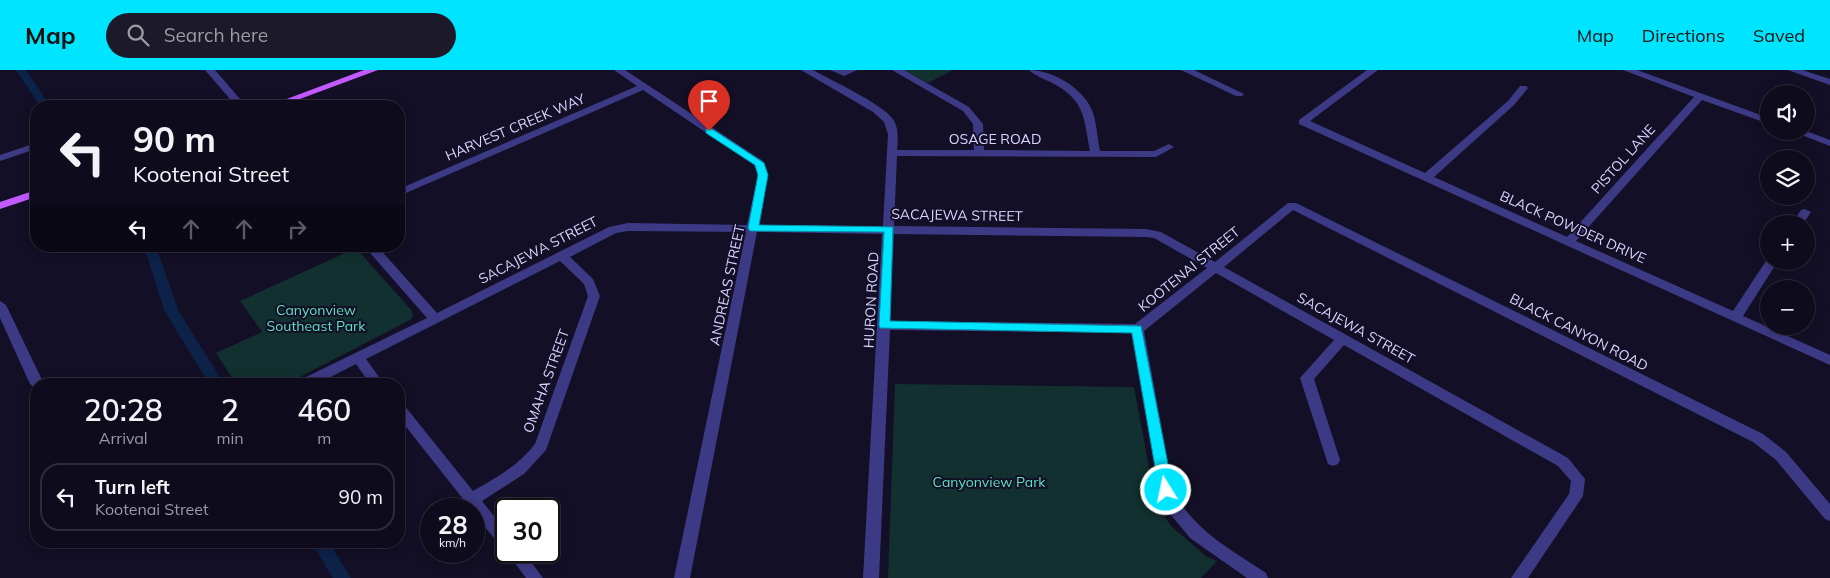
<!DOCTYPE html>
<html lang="en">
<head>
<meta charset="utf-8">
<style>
  :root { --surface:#0e0b1c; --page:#1c1929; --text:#f1f3f6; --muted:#9b9ba3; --line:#2e2b3b; --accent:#00e5ff }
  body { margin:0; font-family:Mulish,sans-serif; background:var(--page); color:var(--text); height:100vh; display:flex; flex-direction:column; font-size:19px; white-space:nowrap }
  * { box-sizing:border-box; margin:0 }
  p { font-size:16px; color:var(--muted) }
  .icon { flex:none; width:28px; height:28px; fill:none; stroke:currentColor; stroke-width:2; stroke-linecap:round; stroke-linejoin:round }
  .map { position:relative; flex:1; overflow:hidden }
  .panel { position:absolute; left:30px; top:308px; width:375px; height:170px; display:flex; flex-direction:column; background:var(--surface); border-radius:20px; box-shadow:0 2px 12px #0003,0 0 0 1px var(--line) }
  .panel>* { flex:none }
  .hud { position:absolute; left:30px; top:30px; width:375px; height:152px; border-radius:20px; box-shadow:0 2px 12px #0003,0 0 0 1px var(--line); background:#0e0b1c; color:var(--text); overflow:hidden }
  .controls { position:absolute; left:1760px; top:15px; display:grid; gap:10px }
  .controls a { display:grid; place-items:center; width:55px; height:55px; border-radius:50%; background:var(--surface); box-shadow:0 2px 12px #0003,0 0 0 1px var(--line); font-size:25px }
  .speed { position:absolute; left:420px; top:428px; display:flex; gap:10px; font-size:25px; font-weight:700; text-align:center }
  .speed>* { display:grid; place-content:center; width:65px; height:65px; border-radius:50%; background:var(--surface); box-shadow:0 2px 12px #0003,0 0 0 1px var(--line); line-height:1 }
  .speed small { font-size:12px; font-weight:400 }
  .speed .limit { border:2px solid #111; border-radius:8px; background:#fff; color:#111 }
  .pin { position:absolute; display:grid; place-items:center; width:42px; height:42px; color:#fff; margin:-51px -21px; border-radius:50% 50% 50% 0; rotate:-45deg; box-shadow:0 0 5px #0007 }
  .pin .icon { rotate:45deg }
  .me { position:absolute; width:55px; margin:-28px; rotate:350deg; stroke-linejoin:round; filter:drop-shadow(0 0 4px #0008) }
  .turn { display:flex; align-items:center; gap:18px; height:105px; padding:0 20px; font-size:22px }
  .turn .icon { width:65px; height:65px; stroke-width:2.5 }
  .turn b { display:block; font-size:35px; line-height:42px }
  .lanes { display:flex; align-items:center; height:48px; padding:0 20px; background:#0003; justify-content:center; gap:25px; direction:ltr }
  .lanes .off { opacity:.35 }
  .eta { display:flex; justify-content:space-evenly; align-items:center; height:85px; text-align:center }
  .eta b { font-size:30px; font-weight:600; line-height:35px }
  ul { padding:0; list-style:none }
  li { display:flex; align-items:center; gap:15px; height:68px; margin:0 10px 8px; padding:0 10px; border:2px solid var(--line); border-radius:20px }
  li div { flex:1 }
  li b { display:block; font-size:19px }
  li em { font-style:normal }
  header { display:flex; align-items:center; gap:30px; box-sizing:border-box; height:70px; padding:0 25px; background:var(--accent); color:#111 }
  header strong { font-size:24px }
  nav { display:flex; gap:28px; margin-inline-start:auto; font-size:18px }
  .search { width:350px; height:45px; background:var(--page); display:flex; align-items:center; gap:12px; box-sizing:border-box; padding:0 18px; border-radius:28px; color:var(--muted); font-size:19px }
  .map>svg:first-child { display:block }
  .green { fill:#12302f }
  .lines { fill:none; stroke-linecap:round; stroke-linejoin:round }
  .canal { fill:#0c2248; fill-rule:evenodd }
  .minor { fill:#3d3a85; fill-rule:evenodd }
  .primary { fill:#c25bff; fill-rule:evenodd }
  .route { fill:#00e5ff; stroke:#0095a6 }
  .labels { text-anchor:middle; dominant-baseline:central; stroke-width:4; stroke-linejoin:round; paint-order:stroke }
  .street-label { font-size:14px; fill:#d9d4ff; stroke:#130f26 }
  .park-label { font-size:14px; fill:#5fe0c0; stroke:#130f26 }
</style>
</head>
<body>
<header>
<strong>Map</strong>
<div class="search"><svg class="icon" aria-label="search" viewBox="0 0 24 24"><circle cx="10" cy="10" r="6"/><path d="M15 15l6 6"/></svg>Search here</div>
<nav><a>Map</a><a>Directions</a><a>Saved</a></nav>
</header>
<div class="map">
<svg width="1830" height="508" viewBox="0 0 1830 508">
  <rect width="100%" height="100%" fill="#130f26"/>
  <g class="green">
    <path d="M904 0H953L928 13Z"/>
    <path d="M356 178 412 241 413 246 410 250 286 314H236L216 283 262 262 240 231Z"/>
    <path d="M895 314 1134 317 1156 435 1172 457 1207 487 1217 491 1201 508H888Z"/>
  </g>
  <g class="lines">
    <g class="canal">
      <path d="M16 0H26L50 36H40Z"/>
      <path d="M144 176H156L178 240 224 314H209L164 240Z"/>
      <path d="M311 471H328L351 508H333Z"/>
    </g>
    <g class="minor">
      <path d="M205 0H215L246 36H236Z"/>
      <path d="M614 0H625L763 91 768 105 759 155 883 156 888 64 884 52 873 42 801 0H813C832 11 881 33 893 49 899 58 898 70 897 80H974L973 54 963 41 892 0H904L969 37 983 54 984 80 1090 81C1084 51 1086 32 1056 15 1048 10 1036 7 1029 0 1052 0 1081 17 1091 38 1097 51 1097 67 1100 81H1154L1169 74 1174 77 1156 87 897 86 894 156 1146 159 1161 162 1215 192 1288 133H1296L1763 364 1786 382 1830 434V451L1825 449 1776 390 1753 372 1293 140 1224 197 1568 388 1585 409 1583 426 1528 508H1511L1569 424 1571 411 1558 396 1344 275 1314 309 1340 390 1338 394 1333 396 1328 394 1300 308 1334 270 1216 203 1144 261 1173 420C1193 460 1230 479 1266 503L1268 508H1247L1190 468 1171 445 1159 420 1131 263 890 260 879 508H863L882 164 757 162 690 508H674L746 162 628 161 616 163 570 187 593 209 600 226 546 380 524 404 482 431 506 461V478L501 477 474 443V439H471L399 348V334L404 335 473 421C496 408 519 395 535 374L588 226 584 214 560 191 366 289 384 314H370L356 294 317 314H299L300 310 427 248 364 176H377L437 243 609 157 628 153 747 155 758 105 754 95 643 20 399 126V119L637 16ZM894 164 1146 167 1154 168 1207 198 1135 254 890 251Z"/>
      <path d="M830 0H857L844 6Z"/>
      <path d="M1181 0H1194L1244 24 1242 26H1236Z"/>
      <path d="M1367 0H1378L1310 51 1425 103 1508 31 1520 16H1526L1528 18 1514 35 1434 107 1567 167 1694 27 1623 0H1637L1769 48V54L1702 30 1576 171 1733 241 1768 188 1769 191H1778L1743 246 1830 285V295L1299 54V50Z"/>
      <path d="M1788 0H1802L1830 9V15Z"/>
      <path d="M1791 61H1806L1830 70V76Z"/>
      <path d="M36 73V79L0 91V85Z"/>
      <path d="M1805 139 1811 142 1803 154H1792L1801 140Z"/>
      <path d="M0 231 6 235 44 314H36V319L30 314 0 248Z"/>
      <path d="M506 481H523L543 508H526Z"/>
    </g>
    <g class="primary">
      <path d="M364 0H378L281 36H268Z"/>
      <path d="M36 120V127L0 139V132Z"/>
    </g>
  </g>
  <path class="route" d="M706 59H712L764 93 768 105 759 155 893 157 890 251 1141 256 1173 420 1171 424H1161L1159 420 1132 263 880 258 879 255 884 162 750 161 748 158 758 105 755 95 706 63Z"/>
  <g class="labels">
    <g class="street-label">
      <text transform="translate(515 57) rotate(-23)">HARVEST CREEK WAY</text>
      <text x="995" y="69">OSAGE ROAD</text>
      <text transform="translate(1623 89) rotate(-48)">PISTOL LANE</text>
      <text transform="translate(957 145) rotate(1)">SACAJEWA STREET</text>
      <text transform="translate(1573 157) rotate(24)">BLACK POWDER DRIVE</text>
      <text transform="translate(538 180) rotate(-27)">SACAJEWA STREET</text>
      <text transform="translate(1189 199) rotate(-39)">KOOTENAI STREET</text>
      <text transform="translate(727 215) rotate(-78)">ANDREAS STREET</text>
      <text transform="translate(871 230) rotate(-87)">HURON ROAD</text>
      <text transform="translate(1356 258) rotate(29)">SACAJEWA STREET</text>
      <text transform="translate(1579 262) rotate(27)">BLACK CANYON ROAD</text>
      <text transform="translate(546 311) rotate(-70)">OMAHA STREET</text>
    </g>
    <g class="park-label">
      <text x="316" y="240">Canyonview<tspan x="316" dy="16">Southeast Park</tspan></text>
      <text x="989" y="412">Canyonview Park</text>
    </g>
  </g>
</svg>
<div class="controls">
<a><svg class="icon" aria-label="sound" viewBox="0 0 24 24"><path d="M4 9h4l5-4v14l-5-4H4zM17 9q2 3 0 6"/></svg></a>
<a><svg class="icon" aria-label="layers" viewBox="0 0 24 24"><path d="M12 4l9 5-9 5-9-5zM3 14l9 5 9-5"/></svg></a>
<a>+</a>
<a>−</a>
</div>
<div class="speed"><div>28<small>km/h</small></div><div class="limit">30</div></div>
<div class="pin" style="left:709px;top:61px;background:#d93025"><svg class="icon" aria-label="arrive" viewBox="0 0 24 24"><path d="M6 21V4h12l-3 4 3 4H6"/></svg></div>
<svg class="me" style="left:1166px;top:420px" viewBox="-20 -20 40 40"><circle r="17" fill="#00e5ff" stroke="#fff" stroke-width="3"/><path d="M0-11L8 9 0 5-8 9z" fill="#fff"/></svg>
<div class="hud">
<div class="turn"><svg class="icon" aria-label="left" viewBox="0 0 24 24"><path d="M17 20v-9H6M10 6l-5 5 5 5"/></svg><div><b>90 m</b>Kootenai Street</div></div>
<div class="lanes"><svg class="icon" aria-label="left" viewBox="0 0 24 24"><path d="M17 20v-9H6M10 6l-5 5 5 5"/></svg><svg class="icon off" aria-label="ahead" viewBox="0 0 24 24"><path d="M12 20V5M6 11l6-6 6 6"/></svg><svg class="icon off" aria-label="ahead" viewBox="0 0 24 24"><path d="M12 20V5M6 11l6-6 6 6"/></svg><svg class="icon off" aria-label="right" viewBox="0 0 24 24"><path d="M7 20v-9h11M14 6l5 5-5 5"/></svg></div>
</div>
<section class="panel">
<div class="eta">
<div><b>20:28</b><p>Arrival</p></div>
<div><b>2</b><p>min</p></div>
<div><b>460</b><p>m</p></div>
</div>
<ul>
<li><svg class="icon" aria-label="left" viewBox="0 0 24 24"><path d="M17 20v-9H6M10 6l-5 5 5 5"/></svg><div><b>Turn left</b><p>Kootenai Street</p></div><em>90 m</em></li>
</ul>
</section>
</div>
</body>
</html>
